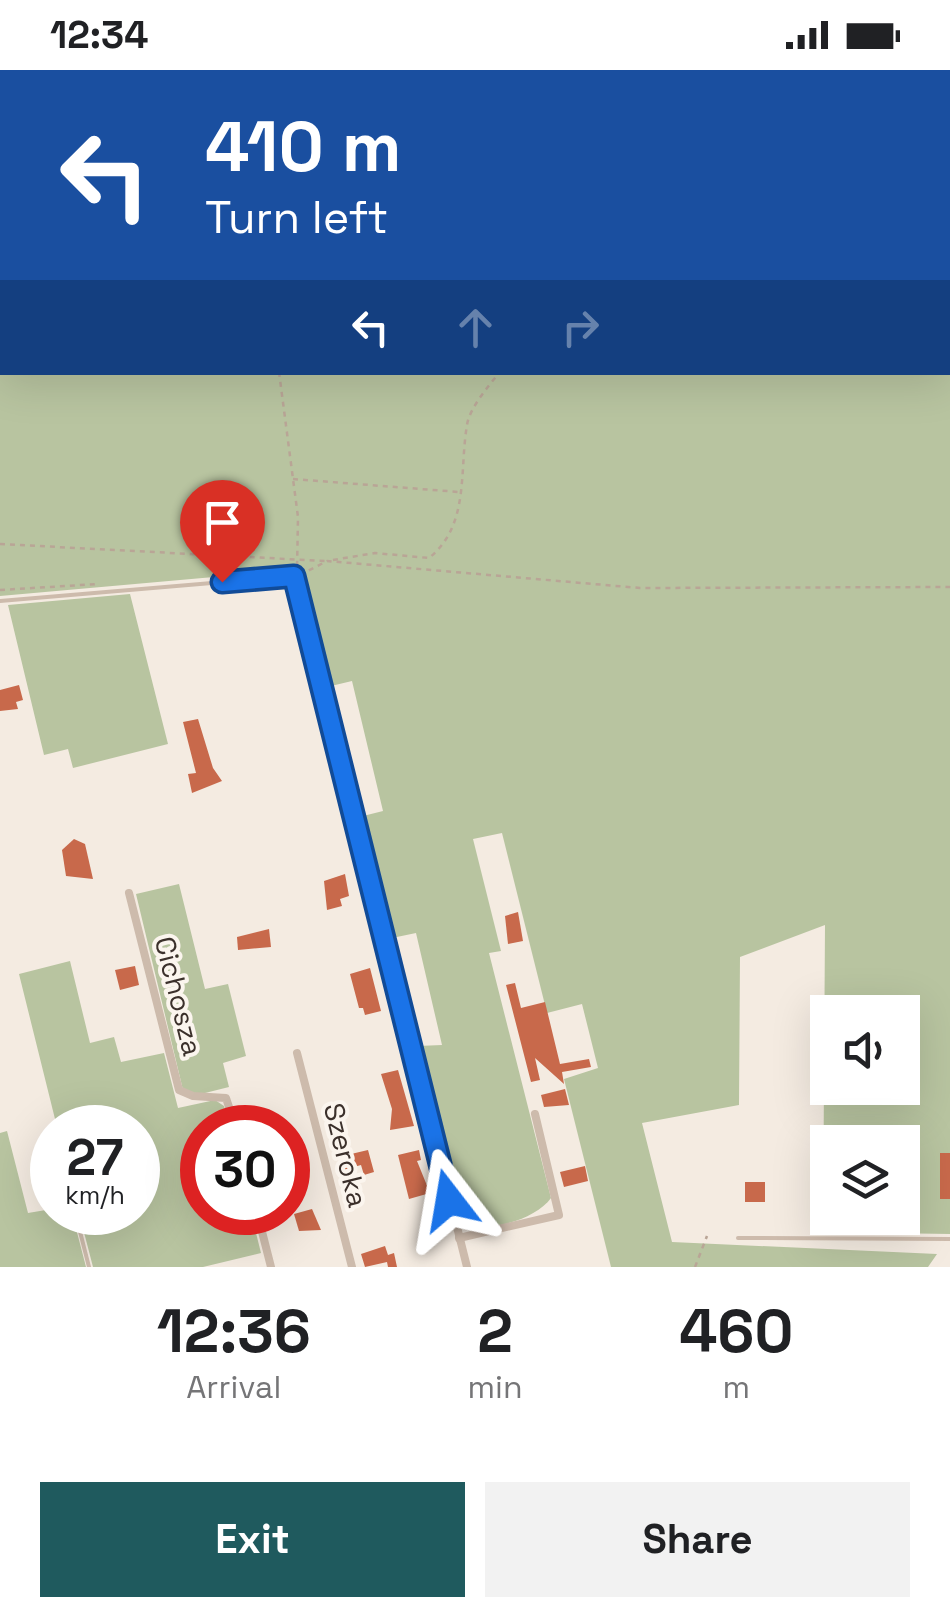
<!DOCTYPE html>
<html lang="en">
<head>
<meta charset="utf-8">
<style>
  :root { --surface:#fff; --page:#f2f2f2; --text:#202124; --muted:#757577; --accent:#1f5a5e }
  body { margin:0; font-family:"Space Grotesk",sans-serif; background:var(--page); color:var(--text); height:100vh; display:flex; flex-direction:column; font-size:38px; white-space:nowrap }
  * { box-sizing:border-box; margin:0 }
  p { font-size:32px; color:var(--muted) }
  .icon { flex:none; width:55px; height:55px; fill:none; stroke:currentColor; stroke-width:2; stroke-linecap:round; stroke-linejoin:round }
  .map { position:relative; height:1197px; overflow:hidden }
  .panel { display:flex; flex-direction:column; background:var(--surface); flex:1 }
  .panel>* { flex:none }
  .hud { position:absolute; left:0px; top:0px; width:950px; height:305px; box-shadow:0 10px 40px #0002; background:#1a4fa0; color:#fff; overflow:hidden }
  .fabs { position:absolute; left:810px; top:925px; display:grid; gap:20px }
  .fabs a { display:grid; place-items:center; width:110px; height:110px; border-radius:0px; background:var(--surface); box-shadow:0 10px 40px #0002; font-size:50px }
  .speed { position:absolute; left:30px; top:1035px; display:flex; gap:20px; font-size:50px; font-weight:700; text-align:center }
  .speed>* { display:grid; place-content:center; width:130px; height:130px; border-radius:50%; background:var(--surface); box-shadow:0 10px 40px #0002; line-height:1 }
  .speed small { font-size:25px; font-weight:400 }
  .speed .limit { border:15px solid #d22; background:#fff; color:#111 }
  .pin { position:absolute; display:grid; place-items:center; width:85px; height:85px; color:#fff; margin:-102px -42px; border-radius:50% 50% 50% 0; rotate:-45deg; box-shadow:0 0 10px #0007 }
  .pin .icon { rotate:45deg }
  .me { position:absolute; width:110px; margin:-55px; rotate:346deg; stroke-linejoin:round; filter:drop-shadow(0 0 8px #0008) }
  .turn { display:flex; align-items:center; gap:35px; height:210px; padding:0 40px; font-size:45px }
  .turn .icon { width:130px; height:130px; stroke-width:2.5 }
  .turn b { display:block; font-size:70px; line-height:85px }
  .lanes { display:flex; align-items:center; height:95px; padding:0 40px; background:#0003; justify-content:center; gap:50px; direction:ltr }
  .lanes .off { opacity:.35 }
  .eta { display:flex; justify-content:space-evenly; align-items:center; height:170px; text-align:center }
  .eta b { font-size:60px; font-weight:700; line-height:70px }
  .cta { display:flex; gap:20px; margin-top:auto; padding:20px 40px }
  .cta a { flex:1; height:115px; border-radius:0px; background:var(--accent); color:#fff; font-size:40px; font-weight:700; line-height:115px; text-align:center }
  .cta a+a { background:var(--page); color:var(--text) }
  .status { display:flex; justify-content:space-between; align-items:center; height:70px; padding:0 50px; background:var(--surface); direction:ltr }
  .status svg { height:28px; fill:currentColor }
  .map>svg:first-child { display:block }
  .green { fill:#b8c4a0; fill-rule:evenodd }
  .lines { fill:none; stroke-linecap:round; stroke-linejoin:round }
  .stream { stroke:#7fb0b2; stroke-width:2.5 }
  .building { fill:#c8694b }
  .path { stroke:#b9a596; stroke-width:2.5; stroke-dasharray:5 5; stroke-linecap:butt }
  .service { stroke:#cdbbac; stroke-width:4 }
  .minor { stroke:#cdbbac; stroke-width:8 }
  .route-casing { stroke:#114b97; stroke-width:25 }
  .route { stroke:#1a73e8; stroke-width:18 }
  .labels { text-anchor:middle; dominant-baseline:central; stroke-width:8; stroke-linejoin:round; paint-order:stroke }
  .street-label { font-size:28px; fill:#3b302b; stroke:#fbf5ee }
</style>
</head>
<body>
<div class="status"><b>12:34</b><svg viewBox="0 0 49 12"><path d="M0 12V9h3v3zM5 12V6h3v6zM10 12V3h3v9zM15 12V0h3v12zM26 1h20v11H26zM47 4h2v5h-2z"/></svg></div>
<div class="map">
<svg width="950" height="1197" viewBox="0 0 950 1197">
  <rect width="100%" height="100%" fill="#f4ebe1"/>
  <g class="green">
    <path d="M0 0H950V1164L823 1162 825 855 740 887 739 1035 642 1053 672 1172 937 1184 928 1197H611L564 1009 598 998 582 934 547 943 502 763 473 769 501 881 489 883 551 1128C536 1149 491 1162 465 1156L418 976 442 975 416 863 392 868 363 746 383 741 352 611 331 616 304 510 282 501 0 526ZM2 2H948V302H2ZM828 942H902V1018H828ZM828 1072H902V1148H828Z"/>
    <path d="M130 524 168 674 73 698 68 679 44 685 8 535Z"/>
    <path d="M179 814 205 919 228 914 246 986 223 993 229 1017 193 1026 183 1020 136 824Z"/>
    <path d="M70 891 90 973 114 967 121 992 164 983 178 1038 215 1030 224 1036 230 1057 202 1058V1142L251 1143 261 1183 203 1197H93L79 1143 138 1142V1058L57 1057 19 904Z"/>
    <path d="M7 1061 28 1143 52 1139V1142L72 1143 86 1197H0V1063Z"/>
  </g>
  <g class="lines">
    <g class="stream">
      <path d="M97 0 100 2"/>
      <path d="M78 2 83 0"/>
      <path d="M529 2 532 0"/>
      <path d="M0 40 2 39"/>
    </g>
  </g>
  <g class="building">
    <path d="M19 615 23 630 16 632 18 639 0 641V620Z"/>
    <path d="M198 649 213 698 222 711 192 723 188 704 196 703 183 652Z"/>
    <path d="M74 769 85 774 93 809 66 806 62 780Z"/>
    <path d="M345 804 349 826 340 829 342 836 327 840 324 811Z"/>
    <path d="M518 842 523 871 508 874 505 846Z"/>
    <path d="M269 859 271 877 238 880 237 867Z"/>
    <path d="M135 896 139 915 120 920 115 900Z"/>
    <path d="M370 898 381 941 365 945 363 938H359L350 904Z"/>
    <path d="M515 913 521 938 545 932 560 994 589 989 591 997 562 1002 564 1014 535 988 540 1010 531 1012 506 915Z"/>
    <path d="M398 1000 414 1056 390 1060 392 1039 381 1004Z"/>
    <path d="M565 1019 569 1035 544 1037 541 1025Z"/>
    <path d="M348 1076 351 1084 368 1080 374 1102 364 1105 361 1095 343 1100 338 1078Z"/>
    <path d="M419 1080 421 1090 417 1091 430 1123 409 1129 398 1085Z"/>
    <rect x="940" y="1083" width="10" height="46"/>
    <path d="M585 1096 588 1111 564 1117 560 1102Z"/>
    <rect x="745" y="1112" width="20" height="20"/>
    <path d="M312 1139 321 1160 299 1161 294 1144Z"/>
    <path d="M385 1176 388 1185 394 1183 397 1197H388L387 1192 365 1197 361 1184Z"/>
  </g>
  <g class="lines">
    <g class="path">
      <path d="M204 0 207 2"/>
      <path d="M555 2 556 0"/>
      <path d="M694 2V0"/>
      <path d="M948 74H950"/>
      <path d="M279 302 298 447 297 500"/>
      <path d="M293 409 459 422"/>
      <path d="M0 474 325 491"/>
      <path d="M333 490 375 483 429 488C470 455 459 401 467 355 469 339 489 315 500 302"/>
      <path d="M300 505 327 491 640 518 950 517"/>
      <path d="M0 520 98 514"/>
      <path d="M695 1197 707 1166"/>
    </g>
    <g class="service">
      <path d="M0 531 294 506"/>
      <path d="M75 1142 89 1197"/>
      <path d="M738 1168 950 1169"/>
    </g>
    <g class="minor">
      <path d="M294 506 467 1197"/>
      <path d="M129 823 179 1020 193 1026 226 1028 236 1058"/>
      <path d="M297 983 352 1197"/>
      <path d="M257 1142 271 1197"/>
      <path d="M459 1168 559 1145 535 1044"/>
    </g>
  </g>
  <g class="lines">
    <g class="route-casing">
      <path id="route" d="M222 512 294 506 449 1130"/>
    </g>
    <use href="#route" class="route"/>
  </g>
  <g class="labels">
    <g class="street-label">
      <text transform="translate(179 926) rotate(76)">Cichosza</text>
      <text transform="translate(346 1085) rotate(76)">Szeroka</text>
    </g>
  </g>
</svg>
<div class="fabs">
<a><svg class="icon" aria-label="sound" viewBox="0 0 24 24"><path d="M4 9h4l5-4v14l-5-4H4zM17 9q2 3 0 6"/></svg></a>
<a><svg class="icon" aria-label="layers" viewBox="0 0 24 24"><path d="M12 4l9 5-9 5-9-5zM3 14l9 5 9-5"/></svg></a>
</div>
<div class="speed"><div>27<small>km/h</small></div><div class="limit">30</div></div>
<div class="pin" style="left:222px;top:512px;background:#d93025"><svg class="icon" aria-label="arrive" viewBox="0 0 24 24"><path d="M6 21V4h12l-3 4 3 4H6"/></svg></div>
<svg class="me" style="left:449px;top:1130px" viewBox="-20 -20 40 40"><path d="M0-17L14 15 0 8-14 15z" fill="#1a73e8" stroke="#fff" stroke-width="4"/></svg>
<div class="hud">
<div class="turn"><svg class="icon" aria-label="left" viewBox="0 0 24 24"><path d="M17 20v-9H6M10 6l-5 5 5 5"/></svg><div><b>410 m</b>Turn left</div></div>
<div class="lanes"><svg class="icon" aria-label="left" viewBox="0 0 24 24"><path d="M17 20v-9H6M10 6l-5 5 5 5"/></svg><svg class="icon off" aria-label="ahead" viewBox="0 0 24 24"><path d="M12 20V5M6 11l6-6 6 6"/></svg><svg class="icon off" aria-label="right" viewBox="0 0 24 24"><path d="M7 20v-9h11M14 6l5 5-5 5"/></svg></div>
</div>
</div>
<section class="panel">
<div class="eta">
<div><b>12:36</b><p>Arrival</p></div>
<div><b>2</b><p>min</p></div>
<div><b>460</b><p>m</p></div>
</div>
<div class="cta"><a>Exit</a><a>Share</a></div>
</section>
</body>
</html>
